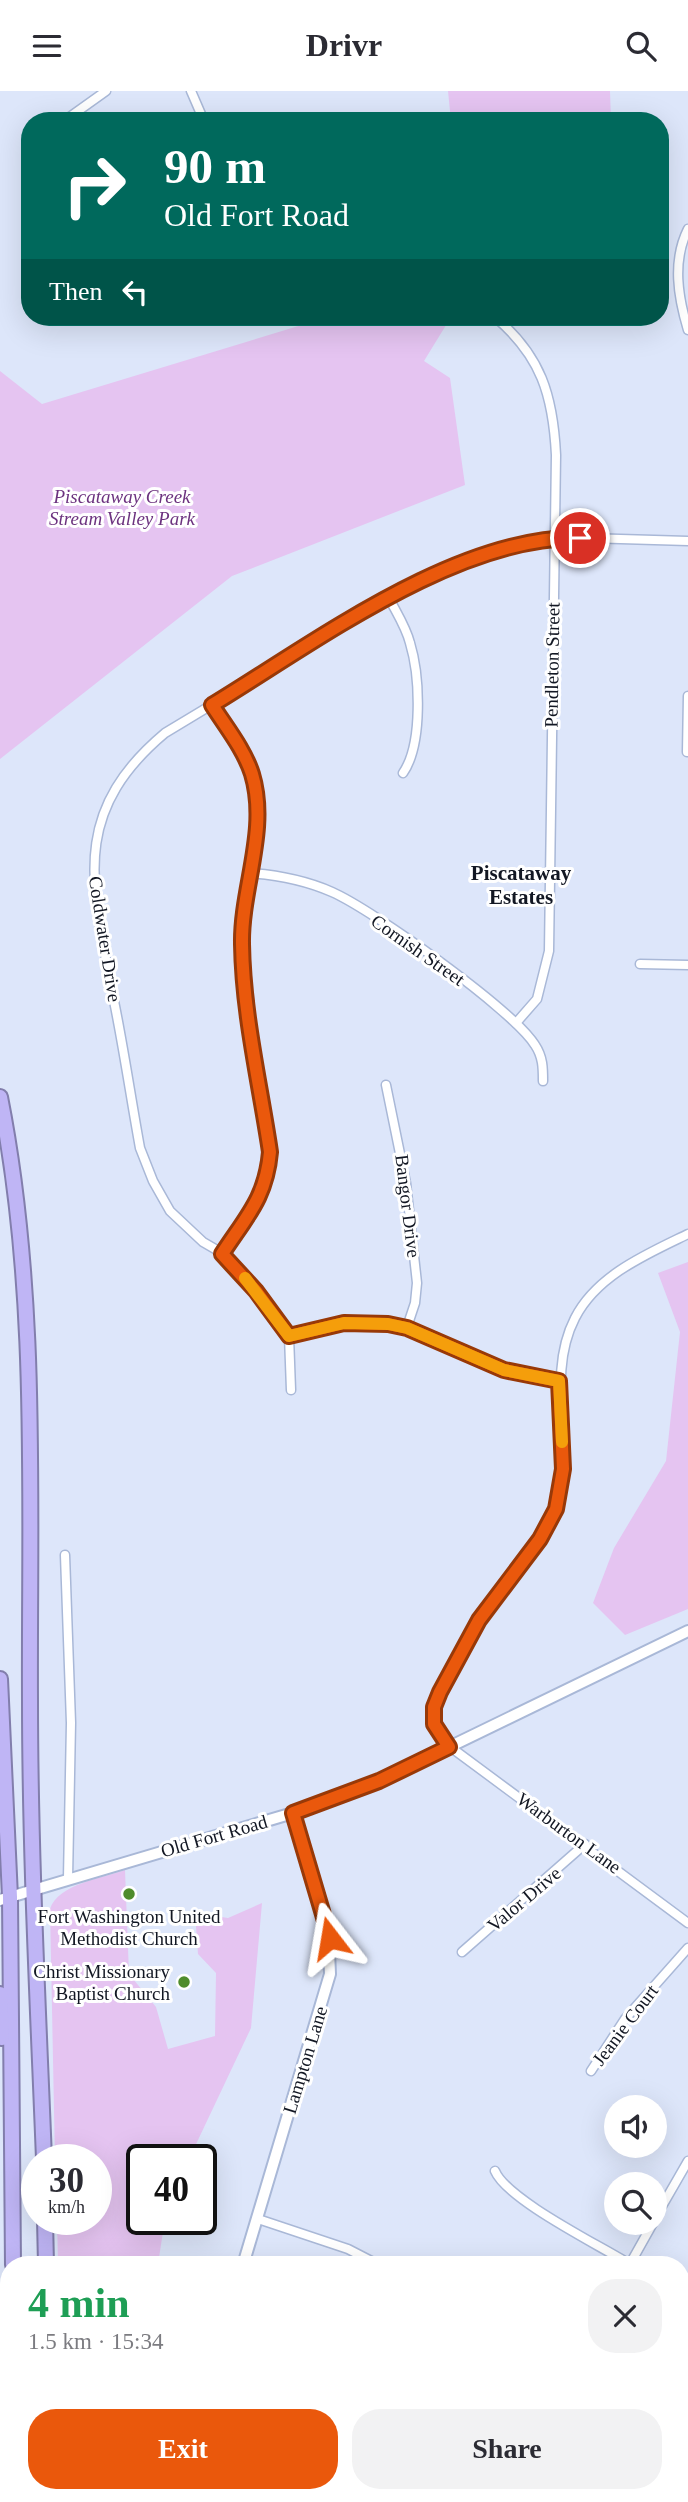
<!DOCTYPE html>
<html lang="en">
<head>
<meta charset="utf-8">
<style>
  :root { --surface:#fff; --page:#f2f2f3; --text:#2b2b33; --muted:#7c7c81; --accent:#ea580c }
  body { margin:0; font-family:"Times New Roman",serif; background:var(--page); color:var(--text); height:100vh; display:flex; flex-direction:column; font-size:26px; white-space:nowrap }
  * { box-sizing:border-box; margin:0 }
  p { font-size:23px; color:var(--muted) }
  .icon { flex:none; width:38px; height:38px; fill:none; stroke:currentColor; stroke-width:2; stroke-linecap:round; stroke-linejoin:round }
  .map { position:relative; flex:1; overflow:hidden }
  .sheet { position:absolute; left:0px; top:2165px; width:690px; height:247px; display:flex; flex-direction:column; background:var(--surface); border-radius:28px 28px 0 0; box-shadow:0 7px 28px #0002 }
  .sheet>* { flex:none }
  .top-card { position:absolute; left:21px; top:21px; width:648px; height:214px; border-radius:28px; box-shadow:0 7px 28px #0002; background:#00695c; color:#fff; overflow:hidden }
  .tools { position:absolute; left:604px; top:2004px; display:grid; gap:14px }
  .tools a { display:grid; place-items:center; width:63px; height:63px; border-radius:50%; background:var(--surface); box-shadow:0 7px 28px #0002; font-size:35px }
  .speed { position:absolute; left:21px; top:2053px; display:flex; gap:14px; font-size:35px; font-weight:700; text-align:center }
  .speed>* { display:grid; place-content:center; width:91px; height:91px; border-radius:50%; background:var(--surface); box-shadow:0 7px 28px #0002; line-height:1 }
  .speed small { font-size:18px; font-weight:400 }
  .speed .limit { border:4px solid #111; border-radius:10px; background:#fff; color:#111 }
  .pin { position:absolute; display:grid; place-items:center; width:60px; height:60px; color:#fff; margin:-30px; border:4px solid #fff; border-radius:50%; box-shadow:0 2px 7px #0007 }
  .me { position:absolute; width:77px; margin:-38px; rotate:346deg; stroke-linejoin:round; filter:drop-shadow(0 0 5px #0008) }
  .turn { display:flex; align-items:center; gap:24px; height:147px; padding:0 28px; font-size:32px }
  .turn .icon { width:91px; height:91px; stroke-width:2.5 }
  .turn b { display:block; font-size:49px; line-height:60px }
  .then { display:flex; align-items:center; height:66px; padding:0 28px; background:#0003; gap:14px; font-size:26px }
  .round { display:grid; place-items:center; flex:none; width:74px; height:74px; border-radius:28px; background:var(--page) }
  .head { display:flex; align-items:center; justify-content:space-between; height:119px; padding:0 28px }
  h1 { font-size:42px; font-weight:700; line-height:52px; color:#1e9e55 }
  .primary-button { display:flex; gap:14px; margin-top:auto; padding:14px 28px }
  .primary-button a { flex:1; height:80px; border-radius:28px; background:var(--accent); color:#fff; font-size:28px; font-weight:700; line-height:80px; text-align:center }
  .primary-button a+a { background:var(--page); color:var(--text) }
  header { display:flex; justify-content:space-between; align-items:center; height:91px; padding:0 28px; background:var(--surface); font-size:32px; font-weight:700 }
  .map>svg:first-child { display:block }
  .green { fill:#e5c4f1 }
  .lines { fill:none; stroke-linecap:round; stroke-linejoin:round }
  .street-casing { stroke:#a9b8d7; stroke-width:11 }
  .secondary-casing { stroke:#a9b8d7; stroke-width:14 }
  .highway-casing { stroke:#827eac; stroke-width:18 }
  .street { stroke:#fff; stroke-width:8 }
  .secondary { stroke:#fff; stroke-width:10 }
  .highway { stroke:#bfb5f5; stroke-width:14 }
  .route-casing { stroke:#983908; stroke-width:18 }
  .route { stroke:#ea580c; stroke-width:12 }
  .slow { stroke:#f59e0b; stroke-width:12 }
  .poi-dot { fill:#4f8c2c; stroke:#fff; stroke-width:2.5 }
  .labels { text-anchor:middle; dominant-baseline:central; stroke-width:6; stroke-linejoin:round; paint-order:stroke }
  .park-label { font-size:19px; font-style:italic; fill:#6c327f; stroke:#fff }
  .street-label { font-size:19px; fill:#121723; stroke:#fff }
  .poi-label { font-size:19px; fill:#121723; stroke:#fff }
  .neighbourhood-label { font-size:21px; font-weight:bold; fill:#121723; stroke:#fff }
</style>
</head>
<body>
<header><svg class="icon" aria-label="menu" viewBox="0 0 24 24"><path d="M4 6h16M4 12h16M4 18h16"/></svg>Drivr<svg class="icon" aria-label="search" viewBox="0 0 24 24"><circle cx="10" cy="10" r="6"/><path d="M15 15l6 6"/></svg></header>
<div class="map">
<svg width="688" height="2411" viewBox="0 0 688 2411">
  <rect width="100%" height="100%" fill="#dde6fa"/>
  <g class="green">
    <path d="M448 0H610L611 30H451Z"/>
    <path d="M328 226H451L424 270 450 287 465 394 232 485 0 668V280L42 313Z"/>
    <path d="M688 1171V1518L625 1544 593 1512 614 1457 666 1370 680 1241 658 1182Z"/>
    <path d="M125 1779 129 1883 156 1916 168 1958 215 1945 216 1882 198 1863 195 1822 228 1827 262 1812 251 1937 189 2068H142V2128H165L158 2173H58L57 2128H96V2068H55L50 1818C58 1793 103 1787 125 1779Z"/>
  </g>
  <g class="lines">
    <g class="street-casing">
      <g id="street">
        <path d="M191 0 204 30"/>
        <path d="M64 30 106 0"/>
        <path d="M688 138C672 170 678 206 688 239"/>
        <path d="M495 226C541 265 553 304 556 364L549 860 537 908 516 932"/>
        <path d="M389 507C396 521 406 536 410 552 420 585 423 653 403 682"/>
        <path d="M212 614C231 644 252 673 257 709 263 751 242 806 242 852 242 903 253 956 261 1006 265 1028 272 1052 269 1075 264 1111 241 1133 222 1162"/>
        <path d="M687 661 688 605"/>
        <path d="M249 782C278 784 305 789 332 801 373 819 513 919 535 954 543 966 543 977 543 990"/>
        <path d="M640 873 688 874"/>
        <path d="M386 994 406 1092 417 1192 415 1212 407 1236"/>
        <path d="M688 1143C647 1163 597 1184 575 1227 541 1293 583 1369 552 1429 537 1457 514 1481 495 1506 478 1529 465 1554 452 1579 443 1594 433 1610 434 1628 434 1640 441 1647 449 1655L688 1832"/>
        <path d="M289 1245 343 1232 388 1233 407 1236 504 1279 559 1290"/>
        <path d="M291 1299 289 1245 247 1189 222 1162 203 1151 170 1120 153 1090 140 1057C131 1008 124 959 114 910 94 799 66 725 165 642L389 507 465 470 553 446 688 450"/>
        <path d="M65 1464 71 1632 68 1787"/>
        <path d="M462 1861 585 1753"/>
        <path d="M591 1980 625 1928 688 1857"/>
        <path d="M495 2080C507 2109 601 2155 631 2174"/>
        <path d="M258 2128 348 2158 379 2174"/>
        <path d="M654 2129 688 2070"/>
        <path d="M630 2173 653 2132"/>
        <path d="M681 2204 688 2209"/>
        <path d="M681 2393 688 2403"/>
        <path d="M411 2411 413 2403"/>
      </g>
    </g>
    <g class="secondary-casing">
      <g id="secondary">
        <path d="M0 1809 293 1722 379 1690 688 1540"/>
        <path d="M243 2174 330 1883 328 1837 293 1722"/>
        <path d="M208 2411V2403"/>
      </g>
    </g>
    <g class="highway-casing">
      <g id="highway">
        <path d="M0 1006C39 1203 29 1408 30 1609 30 1762 38 1915 44 2068"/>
        <path d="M0 1588 10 1806 13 2174"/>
        <path d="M0 1903 2 1947"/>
        <path d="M45 2128 46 2174"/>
        <path d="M18 2403V2411"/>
        <path d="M50 2403V2411"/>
      </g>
    </g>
    <use href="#street" class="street"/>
    <use href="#secondary" class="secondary"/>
    <use href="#highway" class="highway"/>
  </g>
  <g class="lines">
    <g class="route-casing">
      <path id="route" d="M330 1847 293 1722 379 1690 449 1656 434 1633V1616L440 1601 479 1529 540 1448 556 1418 563 1378 559 1290 504 1279 407 1237 388 1233 344 1232 289 1245 256 1200 222 1163C246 1126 266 1107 270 1061 260 993 243 923 242 853 241 797 269 739 252 683 244 658 226 636 212 614 314 552 458 444 580 447"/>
    </g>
    <use href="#route" class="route"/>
    <path class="slow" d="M245 1187 289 1245 344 1232 388 1233 407 1237 504 1279 559 1290 562 1351"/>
  </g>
  <g class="poi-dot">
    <circle cx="129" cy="1803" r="7"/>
    <circle cx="184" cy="1891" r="7"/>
  </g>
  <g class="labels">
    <g class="park-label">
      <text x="122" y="405">Piscataway Creek<tspan x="122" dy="22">Stream Valley Park</tspan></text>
    </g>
    <g class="street-label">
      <text transform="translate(552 574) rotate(-89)">Pendleton Street</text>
      <text transform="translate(105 848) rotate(81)">Coldwater Drive</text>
      <text transform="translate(418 859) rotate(35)">Cornish Street</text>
      <text transform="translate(408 1115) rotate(83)">Bangor Drive</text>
      <text transform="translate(569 1742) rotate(36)">Warburton Lane</text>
      <text transform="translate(214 1745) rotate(-16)">Old Fort Road</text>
      <text transform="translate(524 1808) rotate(-40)">Valor Drive</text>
      <text transform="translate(625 1934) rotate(-53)">Jeanie Court</text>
      <text transform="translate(305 1969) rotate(-73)">Lampton Lane</text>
    </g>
    <g class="poi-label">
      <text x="129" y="1825">Fort Washington United<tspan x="129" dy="22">Methodist Church</tspan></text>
      <text x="170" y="1880" text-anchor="end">Christ Missionary<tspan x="170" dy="22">Baptist Church</tspan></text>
    </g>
    <g class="neighbourhood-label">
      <text x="521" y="782">Piscataway<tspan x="521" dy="24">Estates</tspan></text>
    </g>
  </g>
</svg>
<div class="tools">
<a><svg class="icon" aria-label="sound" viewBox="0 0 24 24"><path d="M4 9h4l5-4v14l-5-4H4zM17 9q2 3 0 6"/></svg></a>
<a><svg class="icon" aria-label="search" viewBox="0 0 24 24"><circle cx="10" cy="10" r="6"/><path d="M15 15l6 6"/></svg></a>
</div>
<div class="speed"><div>30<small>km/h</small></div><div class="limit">40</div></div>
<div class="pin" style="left:580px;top:447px;background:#d93025"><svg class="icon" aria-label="arrive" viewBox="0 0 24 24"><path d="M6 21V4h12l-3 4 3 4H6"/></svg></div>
<svg class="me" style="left:330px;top:1847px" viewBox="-20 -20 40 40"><path d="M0-17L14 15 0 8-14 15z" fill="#ea580c" stroke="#fff" stroke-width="4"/></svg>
<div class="top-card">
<div class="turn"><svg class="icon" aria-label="right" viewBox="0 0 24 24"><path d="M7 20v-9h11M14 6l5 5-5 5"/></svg><div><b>90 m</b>Old Fort Road</div></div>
<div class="then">Then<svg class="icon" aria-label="left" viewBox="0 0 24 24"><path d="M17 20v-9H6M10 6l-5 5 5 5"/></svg></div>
</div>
<section class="sheet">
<div class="head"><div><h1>4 min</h1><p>1.5 km · 15:34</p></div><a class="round"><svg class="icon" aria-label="close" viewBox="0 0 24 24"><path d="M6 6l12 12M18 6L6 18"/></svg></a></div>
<div class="primary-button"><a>Exit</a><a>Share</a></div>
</section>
</div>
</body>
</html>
